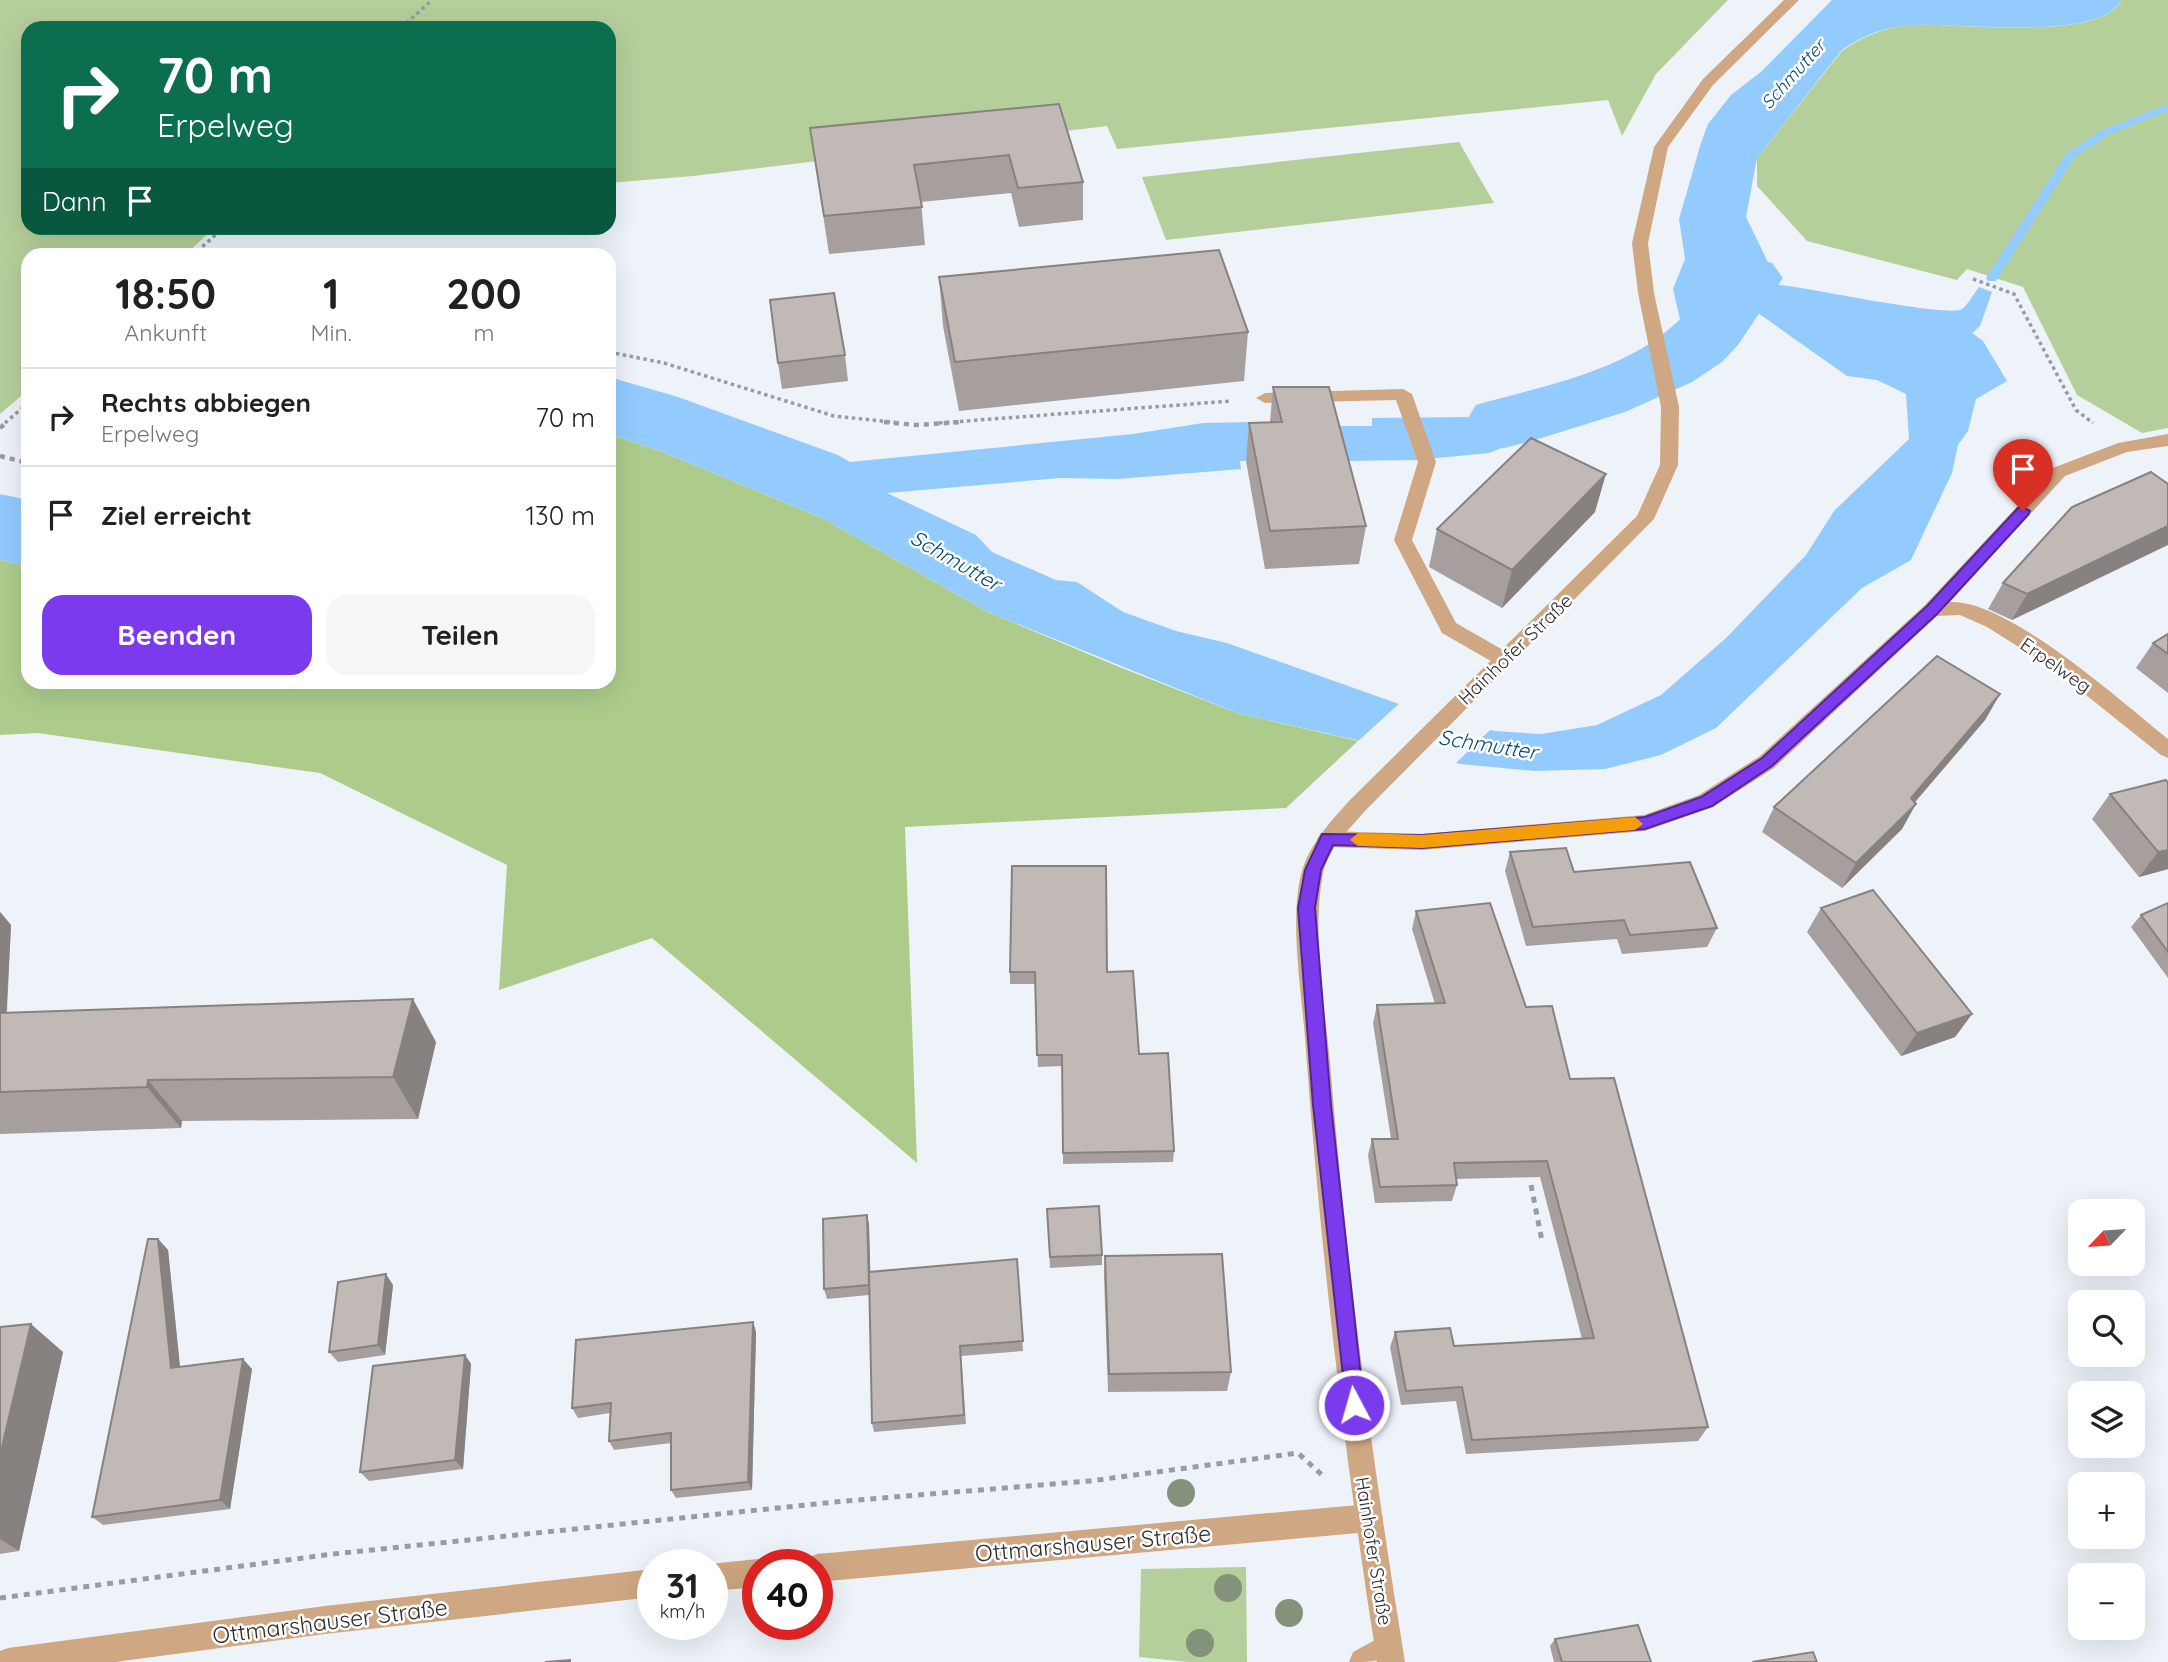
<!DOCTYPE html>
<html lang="de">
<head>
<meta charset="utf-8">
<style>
  :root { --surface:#fff; --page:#f6f6f6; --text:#202124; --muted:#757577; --line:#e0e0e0; --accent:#7c3aed }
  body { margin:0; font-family:Quicksand,sans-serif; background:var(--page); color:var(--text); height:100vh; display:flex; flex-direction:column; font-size:26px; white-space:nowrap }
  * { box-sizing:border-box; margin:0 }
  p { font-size:23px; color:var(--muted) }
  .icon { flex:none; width:38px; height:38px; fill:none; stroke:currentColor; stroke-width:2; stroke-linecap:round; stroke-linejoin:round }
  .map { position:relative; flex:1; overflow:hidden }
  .sheet { position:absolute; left:21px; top:248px; width:595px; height:441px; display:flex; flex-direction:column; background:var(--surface); border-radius:21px; box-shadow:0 7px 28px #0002 }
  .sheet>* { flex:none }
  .top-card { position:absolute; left:21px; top:21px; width:595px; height:214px; border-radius:21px; box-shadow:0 7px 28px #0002; background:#0b6e4f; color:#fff; overflow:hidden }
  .needle { width:46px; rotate:245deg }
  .tools { position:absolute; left:2068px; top:1199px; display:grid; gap:14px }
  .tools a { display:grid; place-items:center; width:77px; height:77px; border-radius:14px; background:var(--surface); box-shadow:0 7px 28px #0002; font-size:35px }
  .speed { position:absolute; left:637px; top:1549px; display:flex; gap:14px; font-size:35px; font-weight:700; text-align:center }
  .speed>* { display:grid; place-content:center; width:91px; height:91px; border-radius:50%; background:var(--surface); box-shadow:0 7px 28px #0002; line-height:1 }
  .speed small { font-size:18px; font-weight:400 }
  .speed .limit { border:10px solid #d22; background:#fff; color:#111 }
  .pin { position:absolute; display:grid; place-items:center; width:60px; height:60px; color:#fff; margin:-72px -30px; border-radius:50% 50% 50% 0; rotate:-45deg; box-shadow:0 0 7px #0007 }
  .pin .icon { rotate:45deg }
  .me { position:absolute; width:77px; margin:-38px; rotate:354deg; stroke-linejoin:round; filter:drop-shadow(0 0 5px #0008) }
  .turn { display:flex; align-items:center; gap:24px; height:147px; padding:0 21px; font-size:32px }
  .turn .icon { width:91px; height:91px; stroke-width:2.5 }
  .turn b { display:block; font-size:49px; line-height:60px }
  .then { display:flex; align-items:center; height:66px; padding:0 21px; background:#0003; gap:14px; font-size:26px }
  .eta { display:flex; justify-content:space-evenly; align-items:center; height:119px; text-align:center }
  .eta b { font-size:42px; font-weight:700; line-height:49px }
  .action { display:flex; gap:14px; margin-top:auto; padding:14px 21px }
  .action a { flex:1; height:80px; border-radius:21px; background:var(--accent); color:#fff; font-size:28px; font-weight:700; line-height:80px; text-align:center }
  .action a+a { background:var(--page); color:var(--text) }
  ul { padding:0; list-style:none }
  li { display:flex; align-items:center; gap:21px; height:98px; padding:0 21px; border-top:2px solid var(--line) }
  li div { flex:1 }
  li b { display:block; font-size:26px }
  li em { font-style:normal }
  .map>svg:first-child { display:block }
  .green { fill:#b5cf9b }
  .forest { fill:#adcc8c }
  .water { fill:#93cbff }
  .pier { fill:#eef3fa }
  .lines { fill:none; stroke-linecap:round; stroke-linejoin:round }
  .stream { fill:#93cbff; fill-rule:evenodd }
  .river { fill:#93cbff; fill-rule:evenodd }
  .path-far2 { stroke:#989ca1; stroke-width:3.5; stroke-dasharray:3.5 3.5; stroke-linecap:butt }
  .path-far1 { stroke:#989ca1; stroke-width:4.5; stroke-dasharray:5 5; stroke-linecap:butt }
  .path { stroke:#989ca1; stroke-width:5; stroke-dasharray:6 6; stroke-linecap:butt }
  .service { fill:#d0a783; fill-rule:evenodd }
  .minor { fill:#d0a783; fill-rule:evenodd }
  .tertiary { fill:#d0a783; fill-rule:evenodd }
  .tree { fill:#84927c }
  .wall { fill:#a69f9d }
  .shaded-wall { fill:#87827f }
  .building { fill:#c1b9b6; stroke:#87827f; stroke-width:2 }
  .route { fill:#7c3aed; stroke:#51269a; stroke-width:2 }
  .slow { fill:#f59e0b }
  .labels { text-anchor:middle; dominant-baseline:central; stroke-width:5; stroke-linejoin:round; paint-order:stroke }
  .far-water-label { font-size:18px; font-style:italic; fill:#074978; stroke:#fff }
  .street-label { font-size:19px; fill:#2c2d30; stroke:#fff }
  .water-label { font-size:21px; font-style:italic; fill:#074978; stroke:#fff }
  .near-street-label { font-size:23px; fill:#2c2d30; stroke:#fff }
</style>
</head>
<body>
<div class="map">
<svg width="2168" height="1662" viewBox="0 0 2168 1662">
  <rect width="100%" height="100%" fill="#eef3fa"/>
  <g class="green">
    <path d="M0 0H1728L1656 74 1622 136 1608 100 1117 149 1107 126 693 176 609 183V28H28V228H214L185 255 28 256V390L0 414Z"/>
    <path d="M2121 0H2168V428L2142 433 2077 395 2023 287 1967 269 1957 280 1807 241 1757 186V158L1842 51C1863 36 1885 27 1911 25 1952 22 2103 43 2121 0Z"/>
    <path d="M1459 142 1494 203 1166 240 1142 177Z"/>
    <path d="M1246 1567 1247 1662H1188L1139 1657 1141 1569Z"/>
  </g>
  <path class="forest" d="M609 434 663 452 824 519 988 612 1117 666 1237 713 1358 741 1286 808 905 827 917 1163 652 938 499 990 507 865 320 773 38 733 0 735V560L28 566V682H609Z"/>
  <g class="water">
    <path d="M1832 0H2121C2103 42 1954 23 1913 25 1887 26 1863 35 1842 50L1757 158 1746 217 1779 285C1807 287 1948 318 1962 309 1968 305 1974 293 1979 287L1992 292 1980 326 1972 333 1983 341 2007 381 1976 399 1968 431 1958 445 1952 473 1911 560 1862 588 1716 728 1661 755 1605 769 1535 771 1461 764 1237 713 988 612 824 519 663 452 609 434V377L678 397 838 455 850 462 1133 434 1203 423 1255 422 1291 460 1240 461 1241 469 1118 479 1060 478 887 493 976 535 992 552 1056 580 1077 582 1123 612 1176 631 1227 643 1399 704 1495 731 1541 734 1597 725 1661 695 1726 638 1806 555 1834 511 1909 439 1906 394 1877 380 1847 376 1758 313 1692 371 1673 289 1685 259 1679 219 1701 143 1708 124 1731 95 1762 71Z"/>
    <path d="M1626 378 1634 404 1537 430 1534 435 1489 453 1416 460 1343 461 1334 426H1372V418L1470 417Z"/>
    <path d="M0 494 28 500V566L0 560Z"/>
  </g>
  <path class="pier" d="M1402 701 1493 727 1453 766 1355 744Z"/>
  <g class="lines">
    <path class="stream" d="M2168 104V111L2108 135 2074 158 1996 281H1988L1986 278 2066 154 2100 131Z"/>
    <path class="river" d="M1747 256 1772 263 1783 278 1738 345 1722 362 1692 382 1625 412 1532 441 1504 448 1476 441 1465 423 1476 405C1542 386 1624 372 1676 323 1695 306 1707 284 1722 263Z"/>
    <g class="path-far2">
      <path d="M401 28 432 0"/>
      <path d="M192 256 223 228"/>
      <path d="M1973 279 2014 294 2076 410 2093 423"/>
      <path d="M609 352 664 363 834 416 900 423"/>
      <path d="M5 423 28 403"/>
      <path d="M939 423 1232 401"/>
    </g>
    <g class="path-far1">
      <path d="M884 422 916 425 962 422"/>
      <path d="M0 428 7 422"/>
      <path d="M0 456 28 463"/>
    </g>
    <g class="path">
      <path d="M1531 1185 1542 1241"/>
      <path d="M0 1598 333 1554 845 1501 1090 1481 1298 1453 1322 1475"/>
    </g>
    <g class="service">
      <path d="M1403 389 1412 394 1436 462 1412 540 1456 623 1510 654 1513 659 1510 664H1496L1442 633 1394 540 1418 462 1396 400 1265 403 1256 398 1265 393Z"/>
      <path d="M1388 1633 1398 1637 1402 1647C1393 1662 1369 1662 1349 1662L1353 1652Z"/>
    </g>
    <g class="minor">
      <path d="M2168 434V446L2127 452 2065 476 1950 602C2006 598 2123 703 2168 739V758L2161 755 2051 667 1987 627 1960 615 1937 616 1774 768 1713 807 1645 831 1422 850 1328 847 1321 845 1317 839 1321 833 1328 831 1422 834 1644 815 1699 795 1760 756 1925 605 2053 468 2118 443Z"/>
      <path d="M1369 1504 1379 1508 1383 1518 1379 1528 1369 1532 817 1582V1564H805L807 1558 817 1554Z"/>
      <path d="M758 1559 768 1564H758V1587L712 1591V1564H709Z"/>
      <path d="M653 1569V1597L325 1634 115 1662H0V1651L8 1648 325 1606Z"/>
    </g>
    <path class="tertiary" d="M1784 0H1799L1713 85 1668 147 1648 243 1654 293 1679 407 1678 465 1654 519 1363 813C1348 831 1328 849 1323 874 1311 935 1326 1011 1331 1074 1347 1271 1373 1467 1405 1662H1377C1345 1460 1321 1255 1306 1051 1303 999 1288 920 1302 871 1310 844 1330 822 1349 801L1637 516 1660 465 1661 407 1638 293 1632 243 1654 147 1703 79Z"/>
  </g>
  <g class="tree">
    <circle cx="1181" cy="1493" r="14"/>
    <circle cx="1228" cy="1588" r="14"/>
    <circle cx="1289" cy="1613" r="14"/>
    <circle cx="1200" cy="1643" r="14"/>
  </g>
  <g class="wall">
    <path d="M1059 104 1083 182V220L1019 227 1011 193 921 202 925 245 829 254 810 128Z"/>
    <path d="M939 277 1248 332 1244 381 959 411 943 326Z"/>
    <path d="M845 355 848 381 782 389 778 363Z"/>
    <path d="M1273 387 1366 526 1359 564 1265 569 1246 461 1249 423 1270 422Z"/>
    <path d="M2168 484 2012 620 1988 609 2003 583Z"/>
    <path d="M1595 512 1502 608 1429 567 1437 529Z"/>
    <path d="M2168 634V693L2136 668 2153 643Z"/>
    <path d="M2000 694 1985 720 1915 802 1902 829 1842 888 1762 832 1774 807Z"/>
    <path d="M2168 783V869L2139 877 2092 819 2110 794Z"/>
    <path d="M1510 852 1574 872 1717 928 1707 947 1622 954 1617 939 1526 946 1505 871Z"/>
    <path d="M2168 903V978L2131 927 2141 915Z"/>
    <path d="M1821 908 1972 1014 1955 1037 1901 1056 1807 932Z"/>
    <path d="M1416 911 1526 1007 1570 1079 1708 1427 1698 1441 1466 1454 1456 1401 1401 1405 1390 1347 1395 1332 1454 1346 1582 1339 1540 1177 1456 1179 1457 1185 1452 1201 1375 1203 1368 1155 1372 1139H1391L1373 1023 1377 1005 1435 1004 1412 929Z"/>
    <path d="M0 912 11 925 7 1012 436 1042 418 1119 182 1121 181 1128 0 1134Z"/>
    <path d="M1010 972H1107L1139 1054 1174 1151 1173 1162 1063 1164 1062 1066 1038 1067 1035 984H1010Z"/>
    <path d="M1047 1209 1102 1255V1265L1050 1268Z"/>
    <path d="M867 1215 869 1225 870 1272 1017 1259 1023 1351 961 1356 966 1424 874 1432 872 1423 869 1295 827 1299 824 1289Z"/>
    <path d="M158 1239 168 1250 180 1367 252 1369 230 1509 103 1525 92 1517Z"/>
    <path d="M1105 1256 1231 1372 1227 1391 1108 1392 1104 1276Z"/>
    <path d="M393 1285 385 1355 338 1362 329 1352Z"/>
    <path d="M753 1322 756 1332 752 1490 676 1498 671 1490V1443L614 1450 609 1441 610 1413 578 1418 572 1408Z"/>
    <path d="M0 1327 63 1352 19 1551 0 1554Z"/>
    <path d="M465 1355 471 1364 463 1469 369 1481 360 1472Z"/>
    <path d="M1555 1639 1651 1662H1554L1550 1646Z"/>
  </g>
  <g class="shaded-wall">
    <path d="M1606 474 1595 512 1502 608 1512 570Z"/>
    <path d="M2168 526V545L2012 620 2027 594Z"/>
    <path d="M2000 694 1985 720 1897 823 1911 798Z"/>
    <path d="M1916 804 1902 829 1842 888 1856 863Z"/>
    <path d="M2168 850V869L2139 877 2158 852Z"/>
    <path d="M0 912 11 925 4 1056 0 1052Z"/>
    <path d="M413 999 436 1042 418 1119 393 1077Z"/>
    <path d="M1972 1014 1955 1037 1901 1056 1917 1033Z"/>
    <path d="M148 1080 182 1121 181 1128 147 1087Z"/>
    <path d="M867 1215 869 1225 871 1295 869 1285Z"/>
    <path d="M158 1239 168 1250 181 1377 171 1368Z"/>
    <path d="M386 1274 393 1285 385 1355 378 1345Z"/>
    <path d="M753 1322 756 1332 752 1490 748 1482Z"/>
    <path d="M31 1324 63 1352 19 1551 0 1539V1455Z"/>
    <path d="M465 1355 471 1364 463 1469 455 1460Z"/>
    <path d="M243 1359 252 1369 230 1509 220 1500Z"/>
  </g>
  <g class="building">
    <path d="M1059 104 1083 182 1018 188 1009 155 914 165 922 207 824 216 810 128Z"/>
    <path d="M1219 250 1248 332 955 362 939 277Z"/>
    <path d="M834 293 845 355 778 363 770 300Z"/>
    <path d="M1273 387H1329L1366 526 1270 531 1249 423 1282 422Z"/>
    <path d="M1531 438 1606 474 1512 570 1437 529Z"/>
    <path d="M2151 472 2168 484V526L2027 594 2003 583 2072 507Z"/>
    <path d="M2168 634V654L2153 643Z"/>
    <path d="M1937 656 2000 694 1911 798 1916 804 1856 863 1774 807Z"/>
    <path d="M2166 780 2168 783V850L2158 852 2110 794Z"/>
    <path d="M1566 848 1574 872 1690 862 1717 928 1630 935 1624 920 1533 927 1510 852Z"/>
    <path d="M1012 866H1106L1107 972 1133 971 1139 1054 1168 1053 1174 1151 1063 1153 1062 1055H1037L1035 972H1010Z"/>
    <path d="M1873 890 1972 1014 1917 1033 1821 908Z"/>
    <path d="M1490 903 1526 1007 1552 1006 1570 1079 1614 1078 1708 1427 1472 1440 1462 1387 1406 1391 1395 1332 1450 1328 1454 1346 1594 1338 1547 1161 1454 1163 1457 1185 1380 1187 1372 1139H1398L1377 1005 1445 1003 1416 911Z"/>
    <path d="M2168 903V952L2141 915Z"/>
    <path d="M413 999 393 1077 148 1080 147 1087 0 1092V1013Z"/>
    <path d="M1099 1206 1102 1255 1050 1257 1047 1209Z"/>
    <path d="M867 1215 869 1285 824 1289 823 1219Z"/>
    <path d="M148 1239H158L171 1368 243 1359 220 1500 92 1517Z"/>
    <path d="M1222 1254 1231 1372 1109 1374 1105 1256Z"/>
    <path d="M1017 1259 1023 1341 960 1346 964 1415 872 1423 869 1272Z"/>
    <path d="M386 1274 378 1345 329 1352 338 1282Z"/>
    <path d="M753 1322 748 1482 671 1490V1433L609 1441 611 1403 572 1408 576 1340Z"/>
    <path d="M31 1324 0 1455V1327Z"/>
    <path d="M465 1355 455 1460 360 1472 373 1366Z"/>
    <path d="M1638 1625 1651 1662H1562L1555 1639Z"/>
    <path d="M1813 1652 1817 1662H1752Z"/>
    <path d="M570 1660V1662H545Z"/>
  </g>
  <path class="route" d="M2023 507 2030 511 2028 515 1937 614 1772 766 1712 806 1645 829 1422 848 1333 845 1321 870 1315 908 1331 1105 1364 1405 1361 1412 1354 1415 1347 1412 1313 1105 1298 908 1305 870 1322 834 1422 835 1645 817 1701 797 1762 758 1927 606 2018 508Z"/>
  <path class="slow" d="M1635 817 1643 824 1635 830 1422 848 1358 846 1350 840 1358 833 1422 835Z"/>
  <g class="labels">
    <g class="far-water-label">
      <text transform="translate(1793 74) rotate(-48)">Schmutter</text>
    </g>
    <g class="street-label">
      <text transform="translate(1515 649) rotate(-44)">Hainhofer Straße</text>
      <text transform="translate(2056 665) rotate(35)">Erpelweg</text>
      <text transform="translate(1374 1551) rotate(81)">Hainhofer Straße</text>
    </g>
    <g class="water-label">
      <text transform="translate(956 560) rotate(30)">Schmutter</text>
      <text transform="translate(1488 744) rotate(9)">Schmutter</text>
    </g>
    <g class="near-street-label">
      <text transform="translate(1093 1543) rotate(-5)">Ottmarshauser Straße</text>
      <text transform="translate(330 1621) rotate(-7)">Ottmarshauser Straße</text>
    </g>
  </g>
</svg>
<div class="tools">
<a><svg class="needle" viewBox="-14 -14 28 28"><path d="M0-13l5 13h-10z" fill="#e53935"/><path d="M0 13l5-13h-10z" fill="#757577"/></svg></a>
<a><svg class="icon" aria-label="search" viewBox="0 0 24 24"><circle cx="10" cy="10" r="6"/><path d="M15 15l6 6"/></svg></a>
<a><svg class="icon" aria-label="layers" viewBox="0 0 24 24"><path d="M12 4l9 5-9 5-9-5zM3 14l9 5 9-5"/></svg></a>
<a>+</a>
<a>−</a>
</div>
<div class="speed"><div>31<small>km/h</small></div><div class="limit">40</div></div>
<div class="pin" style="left:2023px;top:511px;background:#d93025"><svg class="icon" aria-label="arrive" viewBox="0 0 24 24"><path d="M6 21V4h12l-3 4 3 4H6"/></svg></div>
<svg class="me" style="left:1354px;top:1405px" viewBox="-20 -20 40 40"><circle r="17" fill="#7c3aed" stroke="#fff" stroke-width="3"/><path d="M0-11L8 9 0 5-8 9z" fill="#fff"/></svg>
<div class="top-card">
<div class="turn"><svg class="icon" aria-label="right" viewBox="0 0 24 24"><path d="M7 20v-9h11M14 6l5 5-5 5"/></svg><div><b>70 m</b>Erpelweg</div></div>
<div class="then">Dann<svg class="icon" aria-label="arrive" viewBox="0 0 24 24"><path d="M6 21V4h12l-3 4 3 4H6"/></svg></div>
</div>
<section class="sheet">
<div class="eta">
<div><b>18:50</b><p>Ankunft</p></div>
<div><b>1</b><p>Min.</p></div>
<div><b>200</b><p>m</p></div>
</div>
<ul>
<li><svg class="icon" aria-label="right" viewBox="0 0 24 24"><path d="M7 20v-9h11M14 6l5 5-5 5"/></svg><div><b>Rechts abbiegen</b><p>Erpelweg</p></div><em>70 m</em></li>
<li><svg class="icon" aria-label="arrive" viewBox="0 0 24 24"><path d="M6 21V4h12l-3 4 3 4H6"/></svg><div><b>Ziel erreicht</b></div><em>130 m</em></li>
</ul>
<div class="action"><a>Beenden</a><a>Teilen</a></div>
</section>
</div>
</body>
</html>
